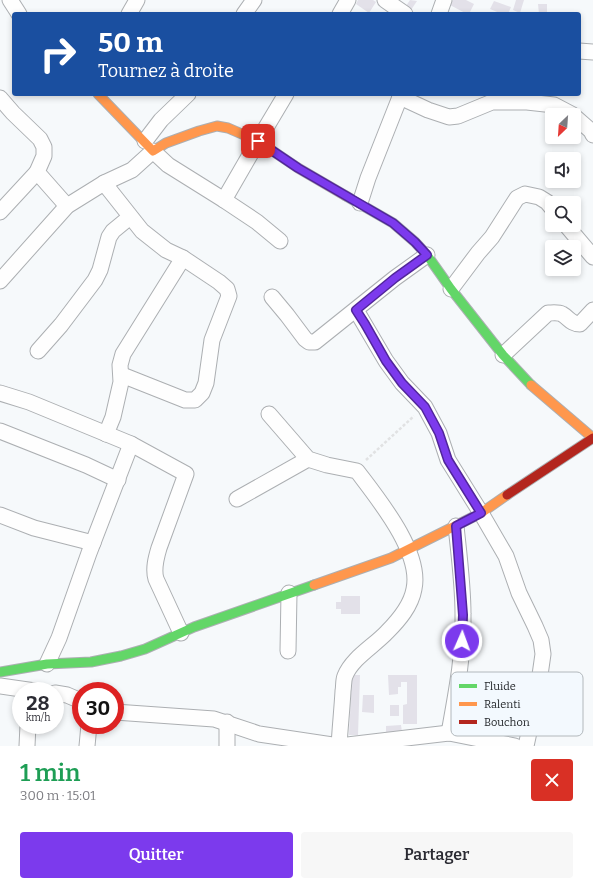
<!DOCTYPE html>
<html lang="fr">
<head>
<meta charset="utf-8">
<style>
  :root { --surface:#fff; --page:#f7f7f7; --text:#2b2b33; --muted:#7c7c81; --accent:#7c3aed }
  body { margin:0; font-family:Bitter,serif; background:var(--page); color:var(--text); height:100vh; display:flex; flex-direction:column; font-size:15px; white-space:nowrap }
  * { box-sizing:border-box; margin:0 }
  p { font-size:13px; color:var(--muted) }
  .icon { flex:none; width:22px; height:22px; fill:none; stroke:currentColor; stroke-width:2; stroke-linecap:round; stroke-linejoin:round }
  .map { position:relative; height:746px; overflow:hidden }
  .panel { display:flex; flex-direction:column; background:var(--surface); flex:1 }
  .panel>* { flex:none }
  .guide { position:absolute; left:12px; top:12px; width:569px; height:84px; border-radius:4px; box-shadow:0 2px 6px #0003; background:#1a4fa0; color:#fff; overflow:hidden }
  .needle { width:26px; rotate:205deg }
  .buttons { position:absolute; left:545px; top:108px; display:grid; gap:8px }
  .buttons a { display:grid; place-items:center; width:36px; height:36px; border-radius:4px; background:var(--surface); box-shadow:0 2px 6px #0003; font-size:20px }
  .speed { position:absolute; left:12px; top:682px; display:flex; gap:8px; font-size:20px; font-weight:700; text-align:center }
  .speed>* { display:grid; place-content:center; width:52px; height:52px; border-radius:50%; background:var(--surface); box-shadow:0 2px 6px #0003; line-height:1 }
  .speed small { font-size:10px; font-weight:400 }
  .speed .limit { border:6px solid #d22; background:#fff; color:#111 }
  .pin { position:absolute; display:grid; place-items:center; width:34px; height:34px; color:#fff; margin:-17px; border-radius:8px; box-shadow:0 2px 6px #0006 }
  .me { position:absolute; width:44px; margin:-22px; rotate:2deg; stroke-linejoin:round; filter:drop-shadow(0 0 3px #0008) }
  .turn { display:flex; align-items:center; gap:14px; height:84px; padding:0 20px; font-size:18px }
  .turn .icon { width:52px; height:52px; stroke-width:2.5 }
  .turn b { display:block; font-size:28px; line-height:34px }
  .round { display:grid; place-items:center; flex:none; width:42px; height:42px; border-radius:4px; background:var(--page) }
  .head { display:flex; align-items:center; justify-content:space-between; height:68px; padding:0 20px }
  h1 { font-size:24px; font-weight:600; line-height:30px; color:#1e9e55 }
  .cta { display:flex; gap:8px; margin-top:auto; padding:8px 20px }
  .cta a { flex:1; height:46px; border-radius:4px; background:var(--accent); color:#fff; font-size:16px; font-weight:600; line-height:46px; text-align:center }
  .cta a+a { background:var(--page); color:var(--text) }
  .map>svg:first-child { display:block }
  .building { fill:#e3e1e9 }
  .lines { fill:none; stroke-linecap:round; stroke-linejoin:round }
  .street-casing { stroke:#acafb2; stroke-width:17 }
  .fast-casing { stroke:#acafb2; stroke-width:11 }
  .slow-casing { stroke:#acafb2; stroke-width:11 }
  .jam-casing { stroke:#acafb2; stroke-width:11 }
  .path { stroke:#e1e2e3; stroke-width:2.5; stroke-dasharray:3 2; stroke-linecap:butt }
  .street { stroke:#fefefe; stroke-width:15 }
  .fast { stroke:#63d668; stroke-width:9 }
  .slow { stroke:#ff974d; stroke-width:9 }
  .jam { stroke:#b3261e; stroke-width:9 }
  .route-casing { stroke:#51269a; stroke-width:10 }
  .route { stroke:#7c3aed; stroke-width:7 }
  .key { fill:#f3f9fe; stroke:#b2b8bc; stroke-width:1 }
  .key-label { font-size:11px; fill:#1c1f22 }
</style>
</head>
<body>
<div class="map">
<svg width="593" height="746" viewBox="0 0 593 746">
  <rect width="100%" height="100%" fill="#f6f9fb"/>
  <g class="building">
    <path d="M358 0H373L376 2 369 13 356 4Z"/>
    <path d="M410 0 417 1 411 10 406 6Z"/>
    <path d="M453 0H466L474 4 469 14H467L450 5Z"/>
    <path d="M516 0H524L520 13 513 10Z"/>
    <path d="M494 1 511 7 508 14H502L490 9Z"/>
    <path d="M538 4H547V14H539Z"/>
    <path d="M341 596H360V614H341V609H336V602H341Z"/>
    <path d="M352 675H360L358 735H349Z"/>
    <path d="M388 675H417V724H403V705L407 704V682H401V687H398V694L389 695Z"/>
    <path d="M363 695H374V713L362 712Z"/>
    <rect x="390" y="705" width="9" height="11"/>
    <path d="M401 725 402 732 386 733V726Z"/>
  </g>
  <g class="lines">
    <g class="street-casing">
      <g id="street">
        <path d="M10 0 19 14"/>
        <path d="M385 0 405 14"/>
        <path d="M129 14 137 0"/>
        <path d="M244 14 254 0"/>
        <path d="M340 14 348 0"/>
        <path d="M439 14 444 0"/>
        <path d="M579 51 593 52"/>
        <path d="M400 97 428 110 449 117 458 116 492 102H527L554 105 573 115"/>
        <path d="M0 98 13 113 40 139 44 147V156L37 172 67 206"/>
        <path d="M574 116 591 131 593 135"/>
        <path d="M145 141 161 120 188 94"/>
        <path d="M224 200 257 222 280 241"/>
        <path d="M360 203 368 178 400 97 402 94"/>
        <path d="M0 212 37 172"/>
        <path d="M566 225 593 257"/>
        <path d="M0 281 67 206 104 183"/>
        <path d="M451 289 478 253 492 237 517 198 525 194 539 197 547 202 552 208"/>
        <path d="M272 297 287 315 305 339 309 342H315L395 278 427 255"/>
        <path d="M356 310 386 361 402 383 425 407 439 433 448 460 481 513 506 556 519 593 535 626 541 640 543 654 537 696 526 746"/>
        <path d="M38 351 61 325 95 280 100 270 109 237 113 231 130 217"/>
        <path d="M503 355 548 313C552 313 558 312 562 314 569 318 571 324 580 324L593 310"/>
        <path d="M122 375 185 400H195L202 393 206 383 212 340 229 296 227 289 219 282 183 258 166 250 142 231 104 183 132 170 153 151 168 165 224 200 258 141 286 94"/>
        <path d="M0 393 29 402 131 444 186 474 159 548C156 558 153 569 156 579L181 633"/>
        <path d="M269 414 308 459 327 465 357 471C378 499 422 552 414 589 411 606 399 620 387 632 374 646 352 658 345 676 343 681 344 686 343 691 342 709 340 728 339 746"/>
        <path d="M0 431 86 465 118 480"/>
        <path d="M106 434 113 417 121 382 120 365 123 354 183 258"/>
        <path d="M237 499 308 459"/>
        <path d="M0 515 34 528 93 543"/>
        <path d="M288 651 289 593"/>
        <path d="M47 664 59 638 89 553 131 444"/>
        <path d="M0 686 35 691"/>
        <path d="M55 693 67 695 81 701"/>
        <path d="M115 712 214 719 259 734 339 746 449 733 515 746"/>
        <path d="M227 722V746"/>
        <path d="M449 733C456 694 464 654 463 614 463 585 459 555 456 526"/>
        <path d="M27 746 28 725"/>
        <path d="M87 746 89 725"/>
      </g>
    </g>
    <g class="fast-casing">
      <g id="fast">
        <path d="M346 196 393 223 415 242 427 255 451 289 503 355 531 385"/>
        <path d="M0 672 47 664 91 662 121 656 145 649 194 627 314 585"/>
      </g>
    </g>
    <g class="slow-casing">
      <g id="slow">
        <path d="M98 94 153 151 166 143 199 131 217 126 228 128 258 141 298 168 346 196"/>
        <path d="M531 385 593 438"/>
        <path d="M314 585 391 558 481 513 507 495"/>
      </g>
    </g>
    <g class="jam-casing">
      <path id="jam" d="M507 495 593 438"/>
    </g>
    <path class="path" d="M366 460 414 416"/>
    <use href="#street" class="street"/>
    <use href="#fast" class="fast"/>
    <use href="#slow" class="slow"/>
    <use href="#jam" class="jam"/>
  </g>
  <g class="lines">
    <g class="route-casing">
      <path id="route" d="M258 141 298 168 393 223 415 242 427 255 395 278 356 310 365 324 386 361 402 383 425 407 439 433 448 460 481 513 456 526 463 615 462 641"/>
    </g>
    <use href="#route" class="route"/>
  </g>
  <rect x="451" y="672" width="132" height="64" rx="6" class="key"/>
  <rect x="459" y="684" width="18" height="4" fill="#63d668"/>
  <rect x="459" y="702" width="18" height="4" fill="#ff974d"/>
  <rect x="459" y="720" width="18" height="4" fill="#b3261e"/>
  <g class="key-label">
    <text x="484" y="690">Fluide</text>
    <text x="484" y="708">Ralenti</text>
    <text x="484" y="726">Bouchon</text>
  </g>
</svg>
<div class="buttons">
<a><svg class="needle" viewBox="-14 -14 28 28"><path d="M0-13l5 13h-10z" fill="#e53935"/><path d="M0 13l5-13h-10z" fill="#7c7c81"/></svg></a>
<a><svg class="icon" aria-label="sound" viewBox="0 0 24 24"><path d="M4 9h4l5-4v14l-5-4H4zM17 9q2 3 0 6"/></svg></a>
<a><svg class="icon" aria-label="search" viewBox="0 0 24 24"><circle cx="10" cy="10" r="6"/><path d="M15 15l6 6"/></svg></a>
<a><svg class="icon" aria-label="layers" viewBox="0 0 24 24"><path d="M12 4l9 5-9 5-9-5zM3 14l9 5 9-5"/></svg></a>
</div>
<div class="speed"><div>28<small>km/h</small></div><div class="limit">30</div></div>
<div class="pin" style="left:258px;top:141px;background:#d93025"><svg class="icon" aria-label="arrive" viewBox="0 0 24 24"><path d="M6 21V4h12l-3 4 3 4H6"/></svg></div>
<svg class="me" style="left:462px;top:641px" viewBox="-20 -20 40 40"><circle r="17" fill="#7c3aed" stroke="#fff" stroke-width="3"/><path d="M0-11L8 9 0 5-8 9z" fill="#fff"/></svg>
<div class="guide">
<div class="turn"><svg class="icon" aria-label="right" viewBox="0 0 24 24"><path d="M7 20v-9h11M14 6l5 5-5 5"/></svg><div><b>50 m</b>Tournez à droite</div></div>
</div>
</div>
<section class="panel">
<div class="head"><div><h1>1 min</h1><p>300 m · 15:01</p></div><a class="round" style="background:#d93025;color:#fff"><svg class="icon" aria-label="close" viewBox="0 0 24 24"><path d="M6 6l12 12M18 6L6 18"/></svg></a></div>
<div class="cta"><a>Quitter</a><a>Partager</a></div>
</section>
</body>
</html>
